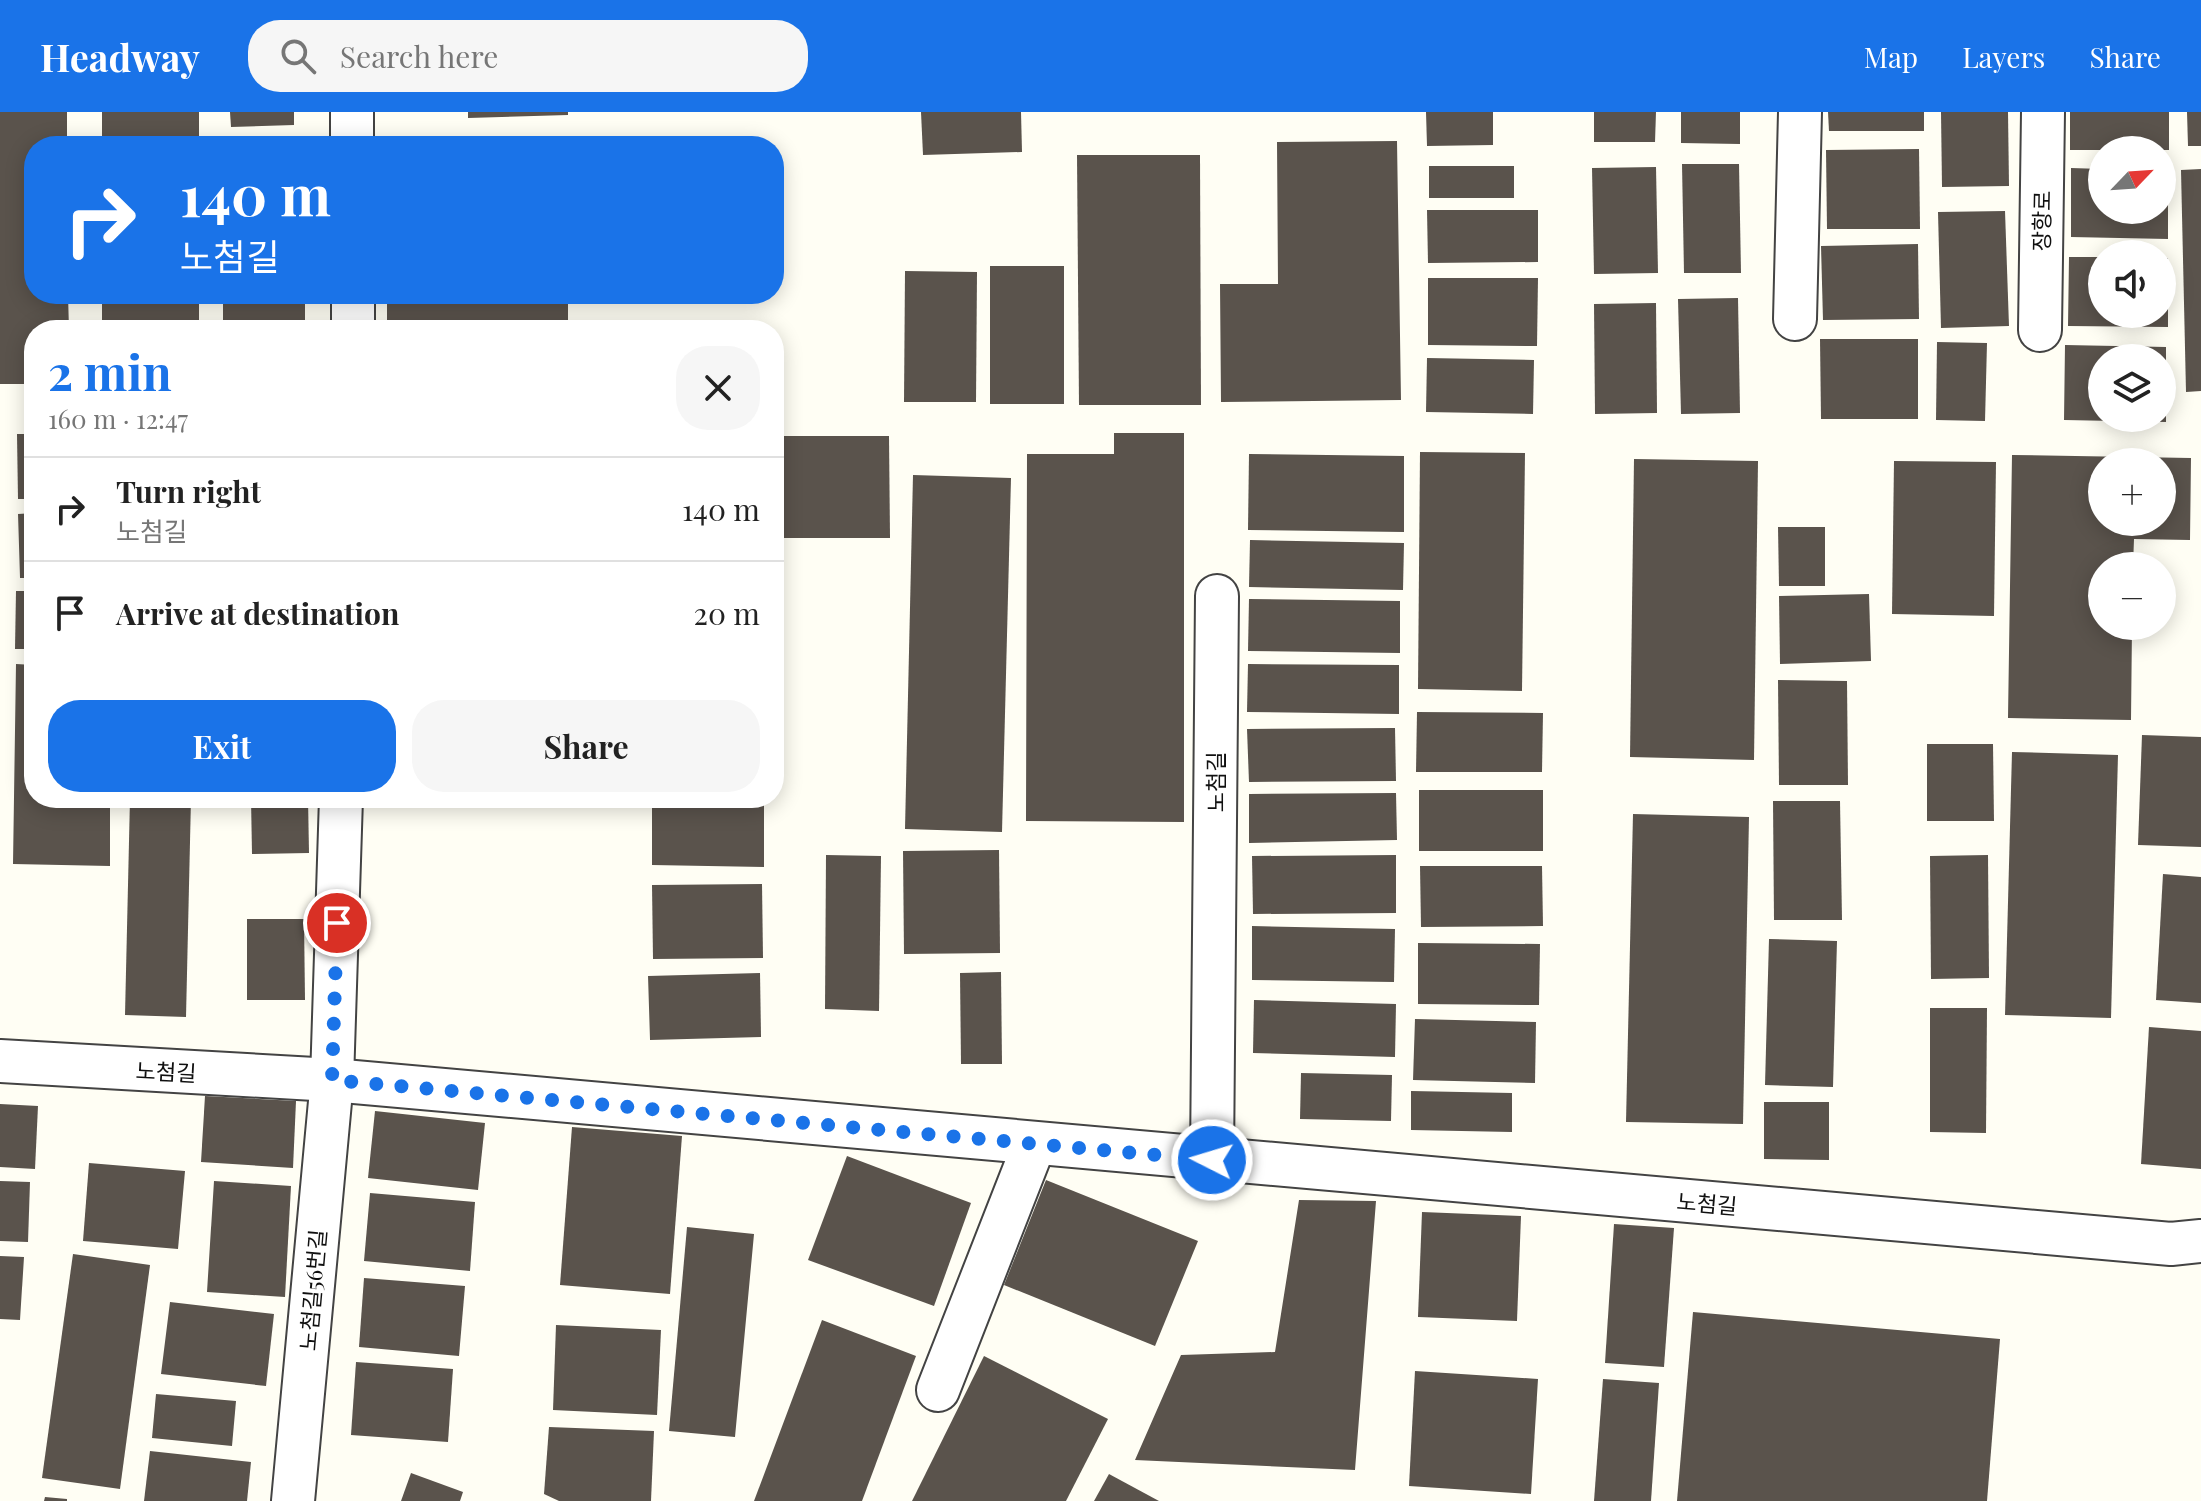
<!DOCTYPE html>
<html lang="en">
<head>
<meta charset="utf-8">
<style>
  :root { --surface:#fff; --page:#f6f6f6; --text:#222; --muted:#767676; --line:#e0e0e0; --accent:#1a73e8 }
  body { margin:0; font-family:"Playfair Display","Noto Sans KR",serif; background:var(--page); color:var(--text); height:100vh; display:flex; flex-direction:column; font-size:30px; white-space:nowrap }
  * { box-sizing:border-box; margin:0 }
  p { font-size:26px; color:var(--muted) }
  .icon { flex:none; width:44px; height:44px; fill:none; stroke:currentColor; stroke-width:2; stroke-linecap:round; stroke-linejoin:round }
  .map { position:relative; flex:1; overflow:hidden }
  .drawer { position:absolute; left:24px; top:208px; width:760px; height:488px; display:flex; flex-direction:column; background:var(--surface); border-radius:32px; box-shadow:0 4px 20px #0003 }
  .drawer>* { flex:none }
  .guide { position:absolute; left:24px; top:24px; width:760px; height:168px; border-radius:32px; box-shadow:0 4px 20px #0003; background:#1a73e8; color:#fff; overflow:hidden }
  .needle { width:52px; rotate:65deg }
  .buttons { position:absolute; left:2088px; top:24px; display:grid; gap:16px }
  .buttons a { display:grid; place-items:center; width:88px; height:88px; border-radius:50%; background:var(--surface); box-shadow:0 4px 20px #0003; font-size:40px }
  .pin { position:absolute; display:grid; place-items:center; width:68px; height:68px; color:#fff; margin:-34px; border:4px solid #fff; border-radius:50%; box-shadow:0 2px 8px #0007 }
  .me { position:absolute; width:88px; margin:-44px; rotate:275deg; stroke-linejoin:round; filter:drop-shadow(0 0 6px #0008) }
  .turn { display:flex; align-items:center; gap:28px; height:168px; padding:0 24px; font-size:36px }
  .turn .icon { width:104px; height:104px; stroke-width:2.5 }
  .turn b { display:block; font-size:56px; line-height:68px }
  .round { display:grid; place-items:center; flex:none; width:84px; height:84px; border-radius:32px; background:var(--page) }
  .headline { display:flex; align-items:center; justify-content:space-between; height:136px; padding:0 24px }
  h1 { font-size:48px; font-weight:700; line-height:60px; color:var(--accent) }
  .cta { display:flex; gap:16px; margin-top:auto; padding:16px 24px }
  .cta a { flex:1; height:92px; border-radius:32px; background:var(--accent); color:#fff; font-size:32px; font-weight:700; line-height:92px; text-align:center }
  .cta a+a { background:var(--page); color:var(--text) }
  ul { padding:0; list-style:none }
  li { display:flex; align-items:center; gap:24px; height:104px; padding:0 24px; border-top:2px solid var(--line) }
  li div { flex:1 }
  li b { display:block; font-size:30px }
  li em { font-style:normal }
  header { display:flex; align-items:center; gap:48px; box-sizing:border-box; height:112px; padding:0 40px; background:var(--accent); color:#fff }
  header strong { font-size:38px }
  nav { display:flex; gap:44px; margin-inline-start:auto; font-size:28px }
  .search { width:560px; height:72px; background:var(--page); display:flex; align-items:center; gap:20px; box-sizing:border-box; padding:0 28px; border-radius:32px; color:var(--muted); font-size:30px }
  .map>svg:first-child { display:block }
  .building { fill:#5a534c; fill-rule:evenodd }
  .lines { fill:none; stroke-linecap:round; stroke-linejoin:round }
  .minor-casing { stroke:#434343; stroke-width:46 }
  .minor { stroke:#fff; stroke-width:42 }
  .route { stroke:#1a73e8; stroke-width:14; stroke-dasharray:0 25.2 }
  .labels { text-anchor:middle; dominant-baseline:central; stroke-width:8; stroke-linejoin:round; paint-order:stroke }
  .street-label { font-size:22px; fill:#101010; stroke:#fff }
</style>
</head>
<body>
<header>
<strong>Headway</strong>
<div class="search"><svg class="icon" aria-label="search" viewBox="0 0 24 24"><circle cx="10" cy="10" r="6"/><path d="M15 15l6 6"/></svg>Search here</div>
<nav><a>Map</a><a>Layers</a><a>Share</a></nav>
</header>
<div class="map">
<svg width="2201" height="1389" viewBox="0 0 2201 1389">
  <rect width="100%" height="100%" fill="#fffef4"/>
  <g class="building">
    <path d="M0 0H67V34H34V182H68L69 218H34V272H0Z"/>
    <rect x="102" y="0" width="97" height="34"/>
    <path d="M230 0H294V13L231 15Z"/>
    <path d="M468 0H568V3L468 6Z"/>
    <path d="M921 0H1021L1022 40 923 43Z"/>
    <path d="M1426 0H1493V33L1427 34Z"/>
    <path d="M1594 0H1656L1655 30H1594Z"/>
    <path d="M1681 0H1740V32L1681 31Z"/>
    <path d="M1828 0H1924V19H1829Z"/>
    <path d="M1941 0H2008L2009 74 1942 75Z"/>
    <rect x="2070" y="0" width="99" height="38"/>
    <path d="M2187 0H2201V34H2188Z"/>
    <path d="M565 25V34H471V27Z"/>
    <path d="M1397 29 1401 288 1221 290 1220 172H1278L1277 30Z"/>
    <path d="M1919 37 1920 117H1827L1826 38Z"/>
    <path d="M1077 43H1200L1201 293H1079Z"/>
    <path d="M1682 52H1739L1741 161H1684Z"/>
    <rect x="1429" y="54" width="85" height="32"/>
    <path d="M1656 55 1658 161 1594 162 1592 56Z"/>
    <path d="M2071 56 2102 57V98H2162V58H2168V127L2071 125Z"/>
    <path d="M2201 57V279L2186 280 2181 58Z"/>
    <path d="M1427 98H1538V150L1428 151Z"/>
    <path d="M2005 99 2009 214 1941 216 1938 100Z"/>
    <path d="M1918 132 1919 207 1823 208 1821 134Z"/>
    <path d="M2069 145H2102V202H2162V146H2168V215L2068 214Z"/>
    <rect x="990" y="154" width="74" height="138"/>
    <path d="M905 159 977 160 976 290H904Z"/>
    <path d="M1428 166H1538L1537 234 1428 233Z"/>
    <rect x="102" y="182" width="97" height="36"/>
    <path d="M568 185V218H387V187Z"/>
    <path d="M1738 186 1740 301 1681 302 1678 187Z"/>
    <rect x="223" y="189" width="82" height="29"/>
    <path d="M1656 191 1657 301 1595 302 1594 192Z"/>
    <path d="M1820 227H1918V307H1821Z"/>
    <path d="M1937 230 1987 231 1985 309 1936 308Z"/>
    <path d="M2065 233 2166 235V310L2064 308ZM2102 246H2162V306H2102Z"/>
    <path d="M1427 246 1534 248 1533 302 1426 300Z"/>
    <path d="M1114 321H1184V710L1026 709 1027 342H1114Z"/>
    <path d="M17 322H34V387H18Z"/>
    <path d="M774 324H889L890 426H774Z"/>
    <path d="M1420 340 1525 341 1522 579 1418 577Z"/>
    <path d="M1249 342 1404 344V420L1248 418Z"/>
    <path d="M2012 343 2191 346 2190 428 2134 427 2133 454H2102V514H2132L2131 608 2008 606ZM2102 350H2162V410H2102Z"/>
    <path d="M1634 347 1758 349 1754 648 1630 645Z"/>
    <path d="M1894 349 1996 350 1994 504 1892 502Z"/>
    <path d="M913 363 1011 366 1002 720 905 717Z"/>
    <path d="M34 401V466H20L18 402Z"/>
    <path d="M1778 415H1825V474H1779Z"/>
    <path d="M1250 428 1404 431 1403 478 1249 475Z"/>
    <path d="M16 479H34V537H15Z"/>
    <path d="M1869 482 1871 549 1780 552 1779 484Z"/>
    <path d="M1249 487 1400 489V541L1248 539Z"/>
    <path d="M16 552 34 553V686H110V754L13 752Z"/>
    <path d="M1248 552 1399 553V602L1247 600Z"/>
    <path d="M1778 568 1847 569 1848 673H1779Z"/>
    <path d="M1417 600 1543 601 1542 660H1416Z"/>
    <path d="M1395 616 1396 669 1249 670 1247 617Z"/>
    <path d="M2142 623 2201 625V735L2138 733Z"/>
    <path d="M1927 632H1993L1994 709H1927Z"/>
    <path d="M2012 640 2118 643 2111 906 2005 903Z"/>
    <rect x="1419" y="678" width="124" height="61"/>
    <path d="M1396 681 1397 728 1249 731V682Z"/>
    <path d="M130 686H191L186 905 125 903Z"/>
    <path d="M251 686H308L309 741 252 742Z"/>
    <path d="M652 687 764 688V755L652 753Z"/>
    <path d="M1773 689H1840L1842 808H1774Z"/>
    <path d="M1633 702 1749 705 1743 1012 1626 1010Z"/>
    <path d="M999 738 1000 841 904 842 903 739Z"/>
    <path d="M826 743 881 744 879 899 825 897Z"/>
    <path d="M1396 743V801L1253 802 1252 744Z"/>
    <path d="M1988 743 1989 866 1931 867 1930 744Z"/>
    <path d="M1420 754H1542L1543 814 1421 815Z"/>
    <path d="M2163 762 2201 765V891L2156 888Z"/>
    <path d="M762 772 763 846 653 847 652 773Z"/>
    <path d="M247 807H304L305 888H247Z"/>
    <path d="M1252 814 1395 817 1394 870 1252 868Z"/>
    <path d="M1769 827 1837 829 1833 975 1765 973Z"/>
    <path d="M1418 831 1540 832 1539 893 1418 892Z"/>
    <path d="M1001 860 1002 952H961L960 861Z"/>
    <path d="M760 861 761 925 650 928 648 864Z"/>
    <path d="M1254 888 1396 892 1395 945 1253 941Z"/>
    <path d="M1930 896H1987L1986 1021 1930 1020Z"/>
    <path d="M1415 907 1536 910 1535 971 1413 968Z"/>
    <path d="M2149 915 2201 919V1057L2141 1052Z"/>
    <path d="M1301 961 1392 963 1391 1009 1300 1007Z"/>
    <path d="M1411 979 1512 981V1020L1411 1018Z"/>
    <path d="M205 984 296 989 293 1056 201 1050Z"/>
    <path d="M1764 990H1829V1048L1764 1047Z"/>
    <path d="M0 992 38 994 35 1057 0 1055Z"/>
    <path d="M375 999 485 1011 478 1078 368 1066Z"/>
    <path d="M572 1015 682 1024 670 1182 560 1173Z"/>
    <path d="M847 1044 971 1091 934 1194 808 1148Z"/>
    <path d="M89 1051 185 1059 178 1137 83 1129Z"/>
    <path d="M1046 1068 1198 1129 1155 1234 1004 1173Z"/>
    <path d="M0 1069 30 1070 28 1130 0 1129Z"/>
    <path d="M214 1069 291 1074 285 1185 207 1180Z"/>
    <path d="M370 1081 475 1090 470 1159 364 1149Z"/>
    <path d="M1299 1088 1376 1089 1355 1358 1135 1348 1181 1243 1275 1240Z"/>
    <path d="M1422 1100 1521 1104 1517 1209 1418 1205Z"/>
    <path d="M1614 1112 1674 1116 1664 1255 1605 1251Z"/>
    <path d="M687 1115 754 1122 735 1325 669 1319Z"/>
    <path d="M73 1142 150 1153 120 1377 42 1366Z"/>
    <path d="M0 1144 24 1145 20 1208 0 1207Z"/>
    <path d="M364 1166 465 1174 459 1244 359 1235Z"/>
    <path d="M170 1190 274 1202 266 1274 161 1262Z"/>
    <path d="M1693 1200 2000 1227 1987 1389H1677Z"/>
    <path d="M822 1208 916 1244 862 1389H754Z"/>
    <path d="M556 1213 661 1218 657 1303 553 1298Z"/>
    <path d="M984 1244 1108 1307 1066 1389H912Z"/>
    <path d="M356 1250 453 1257 448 1330 351 1323Z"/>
    <path d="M1415 1259 1538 1267 1531 1382 1409 1374Z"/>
    <path d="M1603 1267 1659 1271 1651 1389H1594Z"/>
    <path d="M156 1282 236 1289 232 1334 152 1326Z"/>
    <path d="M549 1315 654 1319 651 1389H559L544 1382Z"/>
    <path d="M150 1339 251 1350 247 1389H144Z"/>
    <path d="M411 1361 463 1380 460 1389H401Z"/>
    <path d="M1109 1362 1159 1389H1094Z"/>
    <path d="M45 1385 67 1387V1389H44Z"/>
  </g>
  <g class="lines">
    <g class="minor-casing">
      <g id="minor">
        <path d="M352 0V34"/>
        <path d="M353 182V218"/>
        <path d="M1795 207 1800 0"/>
        <path d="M2040 218 2043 0"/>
        <path d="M0 949 332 968 2171 1132 2201 1129"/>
        <path d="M1212 1048 1217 484"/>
        <path d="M938 1278 1034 1033"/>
        <path d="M293 1389 332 968 341 686"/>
      </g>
    </g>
    <use href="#minor" class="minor"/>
  </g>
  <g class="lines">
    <path class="route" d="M337 811 332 968 1212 1048"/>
  </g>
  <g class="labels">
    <g class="street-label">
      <text transform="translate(2041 109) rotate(-89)">장항로</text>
      <text transform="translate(1215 670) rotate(-90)">노첨길</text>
      <text transform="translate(166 959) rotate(3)">노첨길</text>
      <text transform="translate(1707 1091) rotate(5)">노첨길</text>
      <text transform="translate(312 1178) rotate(-85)">노첨길56번길</text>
    </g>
  </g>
</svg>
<div class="buttons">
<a><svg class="needle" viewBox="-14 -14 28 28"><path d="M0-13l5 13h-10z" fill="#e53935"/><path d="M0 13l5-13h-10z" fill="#767676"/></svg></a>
<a><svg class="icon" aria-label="sound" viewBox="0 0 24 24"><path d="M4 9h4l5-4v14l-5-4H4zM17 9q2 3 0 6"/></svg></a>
<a><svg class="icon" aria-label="layers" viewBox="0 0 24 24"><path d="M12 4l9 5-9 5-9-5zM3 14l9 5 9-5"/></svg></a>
<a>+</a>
<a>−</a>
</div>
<div class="pin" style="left:337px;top:811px;background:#d93025"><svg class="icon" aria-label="arrive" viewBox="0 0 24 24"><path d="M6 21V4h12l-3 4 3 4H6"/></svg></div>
<svg class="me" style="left:1212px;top:1048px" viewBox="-20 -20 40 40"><circle r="17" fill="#1a73e8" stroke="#fff" stroke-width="3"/><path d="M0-11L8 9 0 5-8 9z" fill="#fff"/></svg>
<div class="guide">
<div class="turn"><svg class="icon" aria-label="right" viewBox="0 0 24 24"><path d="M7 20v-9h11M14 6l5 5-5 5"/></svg><div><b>140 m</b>노첨길</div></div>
</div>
<section class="drawer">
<div class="headline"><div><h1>2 min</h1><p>160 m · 12:47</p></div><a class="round"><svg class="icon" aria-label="close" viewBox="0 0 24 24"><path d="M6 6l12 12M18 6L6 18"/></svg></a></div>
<ul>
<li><svg class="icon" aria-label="right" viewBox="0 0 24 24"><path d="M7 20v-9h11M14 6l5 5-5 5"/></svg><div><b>Turn right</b><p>노첨길</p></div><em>140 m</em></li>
<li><svg class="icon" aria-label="arrive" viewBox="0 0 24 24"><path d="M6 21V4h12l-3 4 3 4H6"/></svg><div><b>Arrive at destination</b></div><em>20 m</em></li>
</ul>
<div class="cta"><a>Exit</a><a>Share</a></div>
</section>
</div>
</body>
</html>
